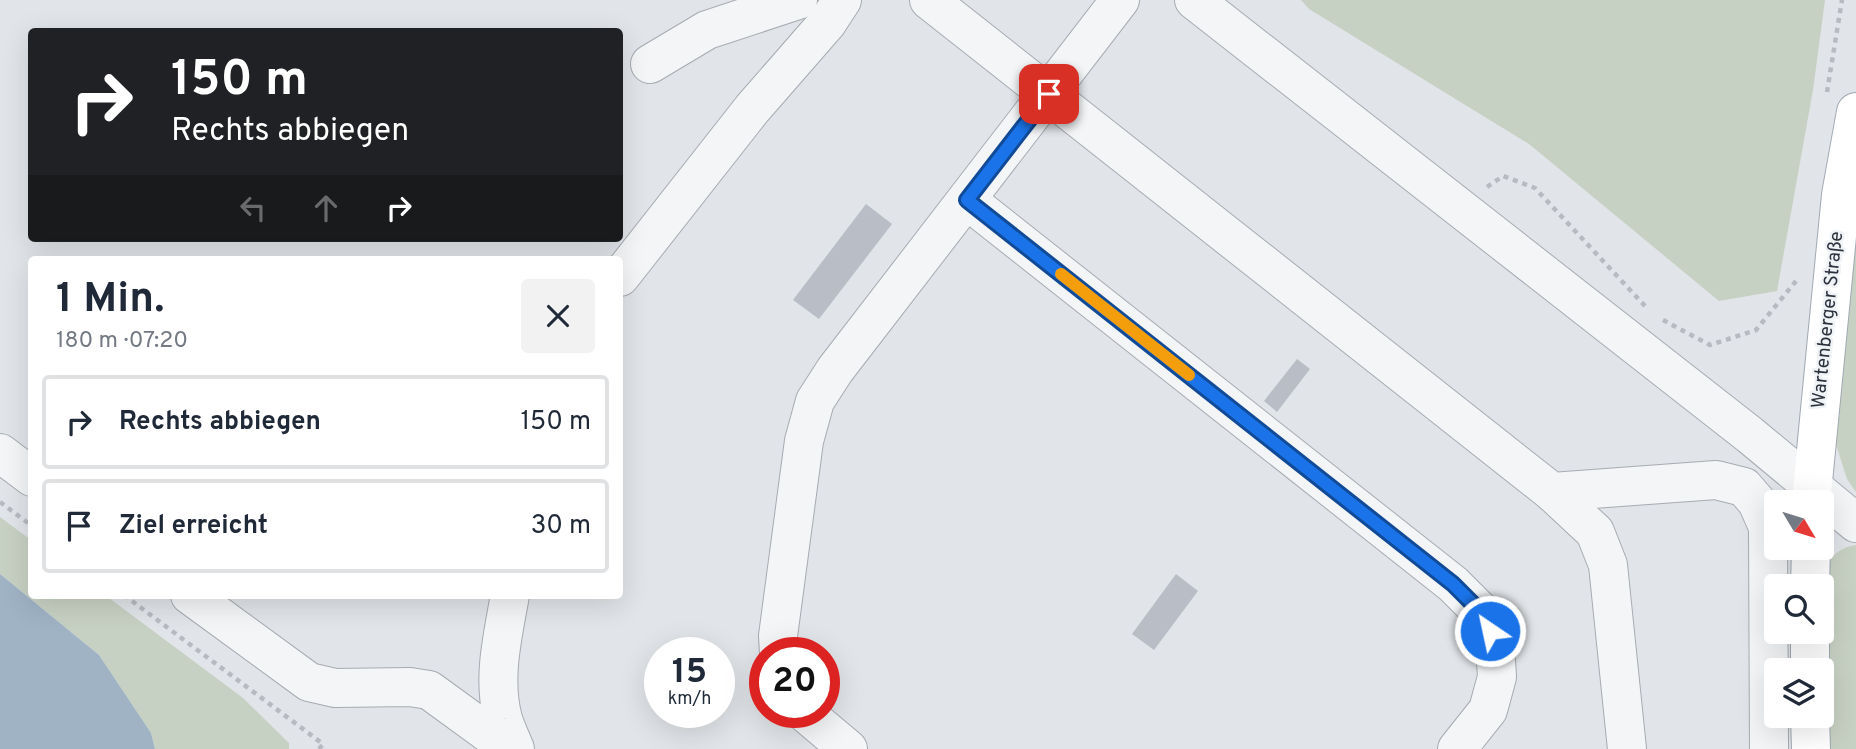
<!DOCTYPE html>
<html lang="de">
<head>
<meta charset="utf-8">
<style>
  :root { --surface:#fff; --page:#f2f2f3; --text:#1f2937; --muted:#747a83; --line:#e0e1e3 }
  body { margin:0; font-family:Overpass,sans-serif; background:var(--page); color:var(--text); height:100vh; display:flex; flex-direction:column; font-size:26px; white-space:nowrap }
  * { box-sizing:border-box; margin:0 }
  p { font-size:23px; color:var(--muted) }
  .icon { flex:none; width:38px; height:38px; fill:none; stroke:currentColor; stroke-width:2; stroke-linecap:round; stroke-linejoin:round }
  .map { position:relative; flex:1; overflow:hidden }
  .drawer { position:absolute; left:28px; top:256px; width:595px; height:343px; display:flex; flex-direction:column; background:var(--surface); border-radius:7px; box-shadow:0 7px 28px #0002 }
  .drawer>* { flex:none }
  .hud { position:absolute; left:28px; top:28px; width:595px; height:214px; border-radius:7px; box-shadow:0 7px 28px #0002; background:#202124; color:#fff; overflow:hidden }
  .needle { width:46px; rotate:128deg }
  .tools { position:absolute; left:1764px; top:490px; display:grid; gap:14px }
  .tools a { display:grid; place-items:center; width:70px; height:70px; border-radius:7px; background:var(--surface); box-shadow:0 7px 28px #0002; font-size:35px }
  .speed { position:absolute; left:644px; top:637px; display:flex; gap:14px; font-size:35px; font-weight:700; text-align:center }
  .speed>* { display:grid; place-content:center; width:91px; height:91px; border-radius:50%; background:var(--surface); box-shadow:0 7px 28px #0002; line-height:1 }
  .speed small { font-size:18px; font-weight:400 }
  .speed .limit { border:10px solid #d22; background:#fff; color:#111 }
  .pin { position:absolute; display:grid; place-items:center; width:60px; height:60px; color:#fff; margin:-30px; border-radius:14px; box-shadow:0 4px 10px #0006 }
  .me { position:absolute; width:77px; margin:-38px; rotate:326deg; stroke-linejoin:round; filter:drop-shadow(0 0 5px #0008) }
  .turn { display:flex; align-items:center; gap:24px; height:147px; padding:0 28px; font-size:32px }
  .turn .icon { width:91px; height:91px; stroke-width:2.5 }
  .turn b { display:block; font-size:49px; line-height:60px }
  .lanes { display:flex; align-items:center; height:66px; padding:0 28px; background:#0003; justify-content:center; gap:35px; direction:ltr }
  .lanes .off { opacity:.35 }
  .round { display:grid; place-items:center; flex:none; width:74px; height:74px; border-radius:7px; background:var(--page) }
  .headline { display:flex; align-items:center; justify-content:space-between; height:119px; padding:0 28px }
  h1 { font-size:42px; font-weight:700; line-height:52px }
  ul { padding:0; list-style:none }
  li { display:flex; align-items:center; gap:21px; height:94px; margin:0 14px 10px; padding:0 14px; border:4px solid var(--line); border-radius:7px }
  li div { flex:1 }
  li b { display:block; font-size:26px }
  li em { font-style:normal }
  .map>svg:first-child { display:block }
  .green { fill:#c7d1c3 }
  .water { fill:#9fb3c5 }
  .building { fill:#b9bdc5 }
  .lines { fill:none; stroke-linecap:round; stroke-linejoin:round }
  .minor-casing { stroke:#a7abb2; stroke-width:40 }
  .major-casing { stroke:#a1a9b3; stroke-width:40 }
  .path { stroke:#b7bac0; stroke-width:4.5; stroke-dasharray:5 5; stroke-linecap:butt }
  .minor { stroke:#f3f5f7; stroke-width:38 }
  .major { stroke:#fff; stroke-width:38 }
  .route-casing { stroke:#114b97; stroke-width:18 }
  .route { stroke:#1a73e8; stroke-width:12 }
  .slow { stroke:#f59e0b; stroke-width:12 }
  .labels { text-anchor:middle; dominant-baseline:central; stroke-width:5; stroke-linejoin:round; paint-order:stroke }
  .street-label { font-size:19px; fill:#2b323e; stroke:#f0f3f6 }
</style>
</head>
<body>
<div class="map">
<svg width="1856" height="749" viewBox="0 0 1856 749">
  <rect width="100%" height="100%" fill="#e1e4e8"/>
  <g class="green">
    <path d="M1301 0H1825L1813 90 1777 291 1719 301 1529 144 1309 9Z"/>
    <path d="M1856 229V492L1847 479 1833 435Z"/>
    <path d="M0 517 31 540 32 595H105L243 698 289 743V749H155L151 733 99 655 0 574Z"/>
    <path d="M1856 545V749H1829L1828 563C1835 552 1843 547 1856 545Z"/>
  </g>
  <path class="water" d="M0 574 99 655 151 733 155 749H0Z"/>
  <g class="building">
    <path d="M866 204 892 224 819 319 793 300Z"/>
    <path d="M1297 359 1310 369 1277 412 1264 401Z"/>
    <path d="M1176 574 1198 591 1154 650 1132 634Z"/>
  </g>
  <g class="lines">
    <g class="minor-casing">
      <g id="minor">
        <path d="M929 0 1552 492 1716 480 1744 487 1757 502 1768 527 1769 749"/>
        <path d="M1194 0 1750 435 1856 523"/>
        <path d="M650 64 707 30 798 0"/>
        <path d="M967 200 1453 584 1486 617 1495 645 1497 677 1488 710 1457 749"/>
        <path d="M620 277 752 109 827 23 842 0"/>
        <path d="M0 453 32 477"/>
        <path d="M1552 492 1595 532 1608 565 1627 749"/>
        <path d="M190 595 309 682 335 688 410 687 429 690 510 749"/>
        <path d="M510 595C503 635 492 678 503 719 506 729 511 739 515 749"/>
        <path d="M779 653 778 636 804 441 815 401 835 370 1120 0"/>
        <path d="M804 712 848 749"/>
      </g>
    </g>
    <g class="major-casing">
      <g id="major">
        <path d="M1811 502 1841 195 1856 112"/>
        <path d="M1810 586 1811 548"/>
        <path d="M1810 670V632"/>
        <path d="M1810 716 1811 749"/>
      </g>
    </g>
    <g class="path">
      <path d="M1827 92 1842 0"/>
      <path d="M1487 187 1503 176 1535 188 1645 306"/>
      <path d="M1663 320 1710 345 1756 330 1796 281"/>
      <path d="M0 502 32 526"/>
      <path d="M124 595 323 744 319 749"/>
    </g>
    <use href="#minor" class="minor"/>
    <use href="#major" class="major"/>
  </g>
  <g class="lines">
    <g class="route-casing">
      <path id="route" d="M1049 94 967 200 1453 584 1486 617 1490 631"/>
    </g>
    <use href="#route" class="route"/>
    <path class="slow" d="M1061 274 1189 375"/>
  </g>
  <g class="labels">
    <g class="street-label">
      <text transform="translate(1828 320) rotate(-84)">Wartenberger Straße</text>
    </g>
  </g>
</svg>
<div class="tools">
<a><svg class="needle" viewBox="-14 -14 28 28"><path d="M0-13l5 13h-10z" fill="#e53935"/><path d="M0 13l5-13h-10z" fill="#747a83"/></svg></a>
<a><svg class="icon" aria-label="search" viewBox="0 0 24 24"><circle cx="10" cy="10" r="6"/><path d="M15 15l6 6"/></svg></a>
<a><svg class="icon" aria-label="layers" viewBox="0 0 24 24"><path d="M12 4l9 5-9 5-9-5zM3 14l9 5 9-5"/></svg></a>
</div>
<div class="speed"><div>15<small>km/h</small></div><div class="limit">20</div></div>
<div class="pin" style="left:1049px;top:94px;background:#d93025"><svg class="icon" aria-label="arrive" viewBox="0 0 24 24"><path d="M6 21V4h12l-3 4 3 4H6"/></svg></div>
<svg class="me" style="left:1490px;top:631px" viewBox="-20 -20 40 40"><circle r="17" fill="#1a73e8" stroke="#fff" stroke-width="3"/><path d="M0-11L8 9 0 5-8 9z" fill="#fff"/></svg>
<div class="hud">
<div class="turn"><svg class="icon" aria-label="right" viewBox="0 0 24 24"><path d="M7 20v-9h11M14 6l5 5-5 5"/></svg><div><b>150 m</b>Rechts abbiegen</div></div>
<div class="lanes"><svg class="icon off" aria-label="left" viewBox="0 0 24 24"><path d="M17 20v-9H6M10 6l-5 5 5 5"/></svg><svg class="icon off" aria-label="ahead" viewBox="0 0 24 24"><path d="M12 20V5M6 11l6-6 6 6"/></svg><svg class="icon" aria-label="right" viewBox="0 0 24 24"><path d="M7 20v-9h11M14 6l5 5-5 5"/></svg></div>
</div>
<section class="drawer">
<div class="headline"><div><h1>1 Min.</h1><p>180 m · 07:20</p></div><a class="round"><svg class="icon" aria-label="close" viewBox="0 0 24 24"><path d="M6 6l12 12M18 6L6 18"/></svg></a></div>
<ul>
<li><svg class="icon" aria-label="right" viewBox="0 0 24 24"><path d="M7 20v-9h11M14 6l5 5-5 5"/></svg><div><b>Rechts abbiegen</b></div><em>150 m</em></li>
<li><svg class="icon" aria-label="arrive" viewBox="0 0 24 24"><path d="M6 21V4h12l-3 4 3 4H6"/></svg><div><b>Ziel erreicht</b></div><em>30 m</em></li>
</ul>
</section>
</div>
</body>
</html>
